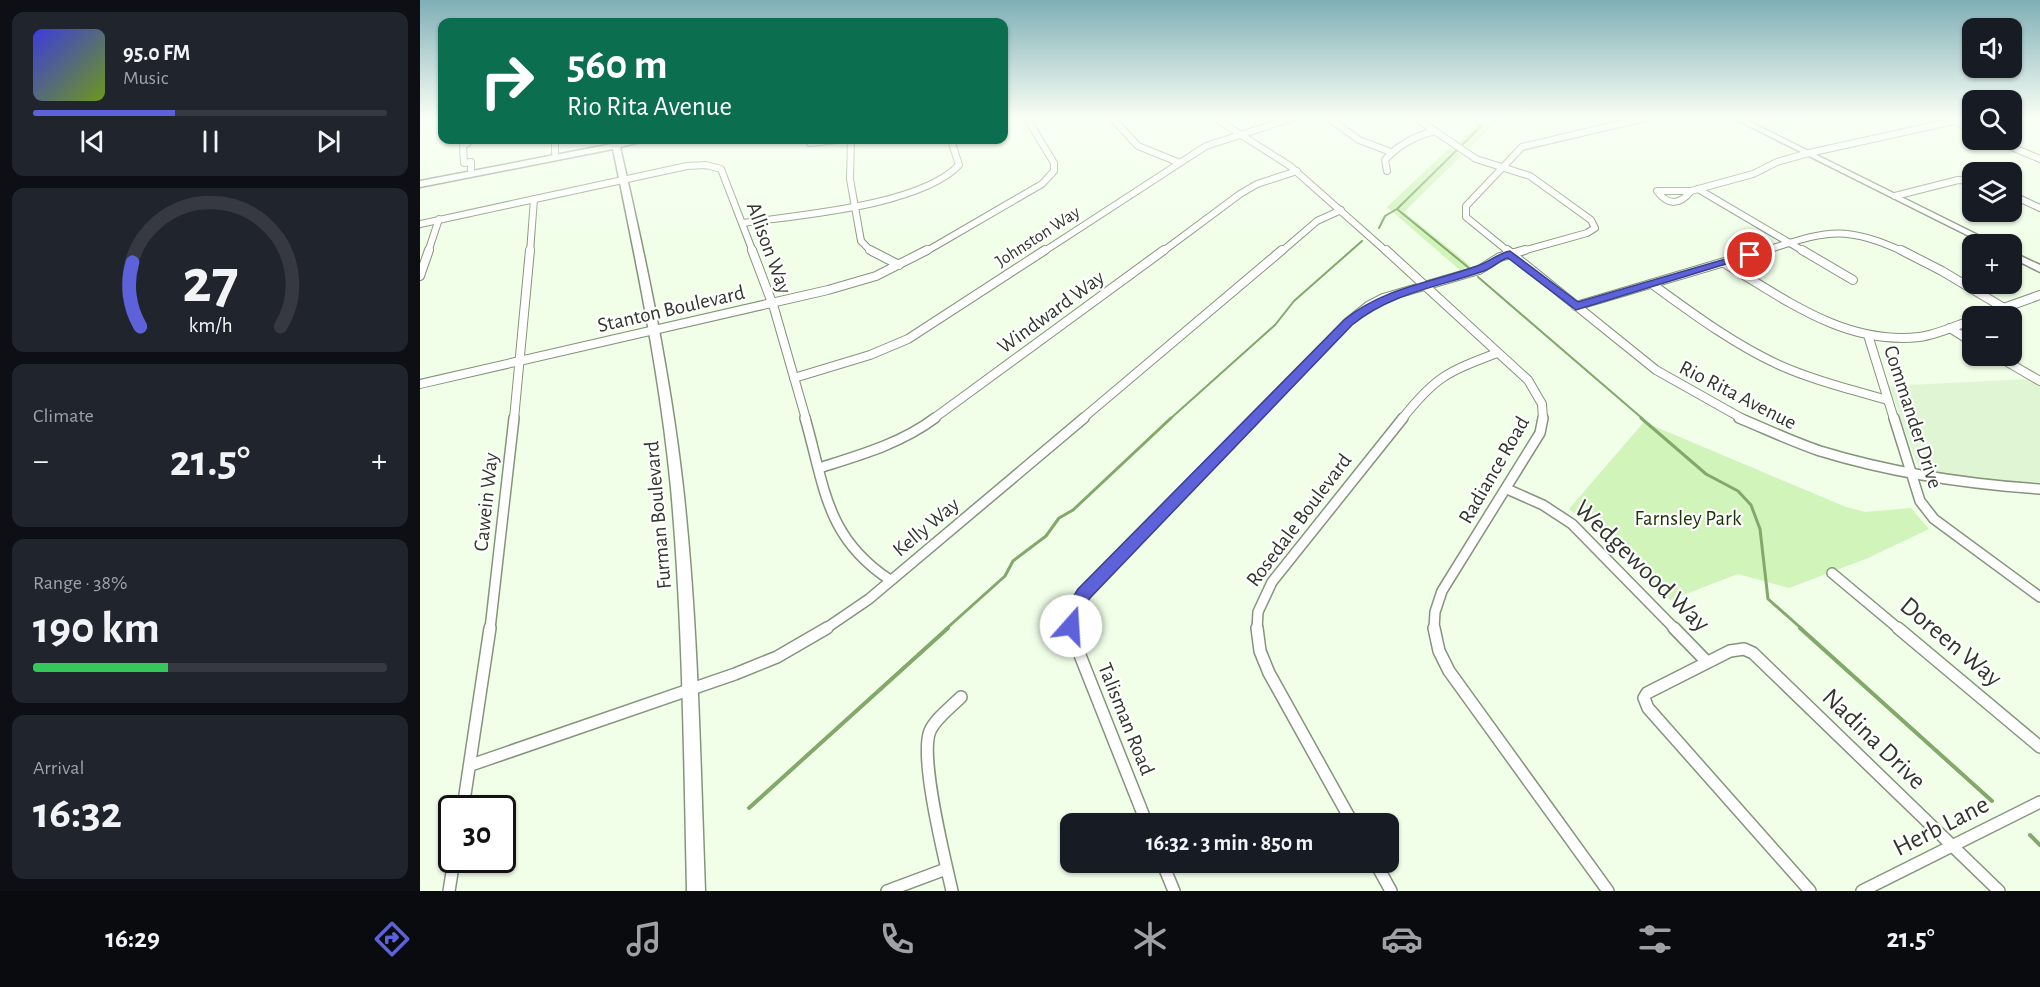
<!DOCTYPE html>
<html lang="en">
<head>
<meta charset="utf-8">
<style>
	:root { --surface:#171b24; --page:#20242c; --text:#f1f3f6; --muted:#9ea1a6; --line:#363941; --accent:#5d62da }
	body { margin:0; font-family:"Alegreya Sans",sans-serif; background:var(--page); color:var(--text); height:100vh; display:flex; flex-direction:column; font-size:22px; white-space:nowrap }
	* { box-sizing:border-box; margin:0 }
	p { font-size:20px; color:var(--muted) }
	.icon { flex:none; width:33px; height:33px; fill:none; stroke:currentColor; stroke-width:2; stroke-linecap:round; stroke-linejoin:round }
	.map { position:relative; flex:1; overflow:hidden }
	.panel { display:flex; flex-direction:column; gap:12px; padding:12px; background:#0d0f14; width:420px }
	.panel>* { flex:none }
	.guide { position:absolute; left:18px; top:18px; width:570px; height:126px; border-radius:12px; box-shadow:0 2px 4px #0004; background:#0b6e4f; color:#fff; overflow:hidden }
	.fabs { position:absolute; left:1542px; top:18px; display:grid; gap:12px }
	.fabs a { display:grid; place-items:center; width:60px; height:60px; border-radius:12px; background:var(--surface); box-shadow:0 2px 4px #0004; font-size:30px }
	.speed { position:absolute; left:18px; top:795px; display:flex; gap:12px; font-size:30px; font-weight:700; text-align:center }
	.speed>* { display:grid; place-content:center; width:78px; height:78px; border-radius:50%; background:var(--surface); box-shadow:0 2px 4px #0004; line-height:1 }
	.speed .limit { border:3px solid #111; border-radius:9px; background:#fff; color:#111 }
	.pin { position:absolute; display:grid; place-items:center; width:51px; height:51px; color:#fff; margin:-26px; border:3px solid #fff; border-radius:50%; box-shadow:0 2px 6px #0007 }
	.me { position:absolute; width:66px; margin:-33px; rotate:19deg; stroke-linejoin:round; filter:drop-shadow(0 0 4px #0008) }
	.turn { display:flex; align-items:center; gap:21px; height:126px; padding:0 30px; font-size:27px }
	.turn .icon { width:78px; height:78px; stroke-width:2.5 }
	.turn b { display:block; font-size:42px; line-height:51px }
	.big { font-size:45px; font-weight:700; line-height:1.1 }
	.panel .tile { flex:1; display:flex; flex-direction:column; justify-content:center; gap:9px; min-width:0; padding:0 21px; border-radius:12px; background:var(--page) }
	.panel .dial { align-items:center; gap:0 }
	.dial svg { height:156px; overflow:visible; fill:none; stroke:var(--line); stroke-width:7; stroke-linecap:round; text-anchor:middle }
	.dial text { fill:var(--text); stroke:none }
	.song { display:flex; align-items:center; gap:18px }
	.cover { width:72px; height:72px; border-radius:9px; background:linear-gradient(135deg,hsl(240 70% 55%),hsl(80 70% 35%)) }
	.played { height:6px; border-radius:3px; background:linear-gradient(90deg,var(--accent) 40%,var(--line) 40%) }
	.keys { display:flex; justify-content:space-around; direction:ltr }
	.heat { display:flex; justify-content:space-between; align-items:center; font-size:33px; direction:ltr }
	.charge { height:9px; border-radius:4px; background:linear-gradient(90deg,#34c759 38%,var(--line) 0) }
	.trip { position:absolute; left:640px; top:813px; width:339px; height:60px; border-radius:12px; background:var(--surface); box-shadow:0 2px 4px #0004; font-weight:700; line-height:60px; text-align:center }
	.dock { display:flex; height:96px; justify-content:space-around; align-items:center; background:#090b0e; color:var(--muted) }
	.dock .icon { width:42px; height:42px }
	.dock .current { color:var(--accent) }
	.dock b { font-size:27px; color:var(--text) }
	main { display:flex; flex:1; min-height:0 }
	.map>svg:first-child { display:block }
</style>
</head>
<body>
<main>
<section class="panel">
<div class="tile">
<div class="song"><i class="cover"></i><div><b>95.0 FM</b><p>Music</p></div></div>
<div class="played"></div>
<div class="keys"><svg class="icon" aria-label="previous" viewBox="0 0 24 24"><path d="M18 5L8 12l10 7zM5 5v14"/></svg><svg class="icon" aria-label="pause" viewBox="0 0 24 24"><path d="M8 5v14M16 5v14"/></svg><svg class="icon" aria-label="next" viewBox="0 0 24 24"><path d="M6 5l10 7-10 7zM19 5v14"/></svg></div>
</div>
<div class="tile dial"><svg viewBox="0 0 100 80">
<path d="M14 69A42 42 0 1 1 86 69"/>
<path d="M14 69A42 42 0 0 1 10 36" stroke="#5d62da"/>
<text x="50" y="56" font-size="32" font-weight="700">27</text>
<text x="50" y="72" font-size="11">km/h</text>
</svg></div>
<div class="tile"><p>Climate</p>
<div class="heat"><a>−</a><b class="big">21.5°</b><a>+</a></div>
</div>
<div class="tile"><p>Range · 38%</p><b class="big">190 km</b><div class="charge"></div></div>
<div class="tile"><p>Arrival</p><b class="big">16:32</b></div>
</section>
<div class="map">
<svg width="1620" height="891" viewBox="0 0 1620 891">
	<rect width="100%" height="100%" fill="#f1ffe9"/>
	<!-- built -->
	<g fill="#dff5d3">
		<path d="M1322,117h105l-75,16z"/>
		<path d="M1609,379l11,7v96l-18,1 -102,-11 -31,-86z"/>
	</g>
	<!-- green -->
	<g fill="#d0f4ba">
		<path d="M1042,117h14l16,9 -23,22 -10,-6 17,-16z"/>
		<path d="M1029,148l13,7 -58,57 67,54 -11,4 -73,-63z"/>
		<path d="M1224,422l202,85 19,5 46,-4 18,21 -61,29 -79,30 -51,-14 -68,26 -61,-62 -40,-29z"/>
	</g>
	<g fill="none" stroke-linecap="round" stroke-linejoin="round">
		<!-- stream-far2 -->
		<g stroke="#82a86a" stroke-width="2">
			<path d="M1043,144l18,-18 -11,-9"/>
			<path d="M1037,150l-60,59 72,59"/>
			<path d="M959,228l6,-12 12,-7"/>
			<path d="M1058,277l165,142"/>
			<path d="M750,419l105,-94 19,-24 68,-60"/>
		</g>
		<!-- stream-far1 -->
		<g stroke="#82a86a" stroke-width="3">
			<path d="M1221,418l65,56 32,17 13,14 9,24 8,70 34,30"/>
			<path d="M526,629l59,-53 8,-15 33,-25 13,-18 14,-8 98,-92"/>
		</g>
		<!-- stream -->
		<g stroke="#82a86a" stroke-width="4">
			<path d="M1380,628l192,173"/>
			<path d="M329,808l199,-180"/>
			<path d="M1610,835l10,10"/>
		</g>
		<!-- street-far3 casing -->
		<g stroke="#85947c" stroke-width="8">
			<g id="street-far3">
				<path d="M691,117l27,29 42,17"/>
				<path d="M793,117l77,49 97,86"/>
				<path d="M907,117l32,23 32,12"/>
				<path d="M994,117l62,42 54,17 61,44 4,8 -8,5 -68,19"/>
				<path d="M1534,121l18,9"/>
				<path d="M51,140l-8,6 1,17 7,-1v8"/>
				<path d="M135,140v13"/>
				<path d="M391,140l-1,3 27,-3"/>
				<path d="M431,140l-1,39 11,62 11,11"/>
				<path d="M1575,140l45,19"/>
				<path d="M967,171l-2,-11c14,-16 30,-24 50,-29"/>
				<path d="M1278,189l107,63"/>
				<path d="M1237,191h34c-11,14 -23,15 -34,0z"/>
				<path d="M1271,191l62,-17 24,-12 32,-9 163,-36"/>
				<path d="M1592,195l28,13"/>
				<path d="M1475,196l63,-16 14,1"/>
				<path d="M323,223c56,-8 177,-17 216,-58l-8,-25"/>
				<path d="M0,224l267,-58 19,-1 15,4 32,83"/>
				<path d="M8,252l11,-33"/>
				<path d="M110,252l4,-53"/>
				<path d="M505,252l117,-68 12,-13v-8l-28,-46"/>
				<path d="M623,252l163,-106 90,-29"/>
				<path d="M742,252l78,-58 17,-10 40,-13"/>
				<path d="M861,252l36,-31 24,-11"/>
				<path d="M1089,252l-43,-35v-11l56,-59 127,-30"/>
				<path d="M1340,252c63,-19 81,-30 144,0"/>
			</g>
		</g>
		<!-- street-far2 casing -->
		<g stroke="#85947c" stroke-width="10">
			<g id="street-far2">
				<path d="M332,250l22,58 32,111"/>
				<path d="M450,250l29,15"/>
				<path d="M966,250l142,130 14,24 1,15"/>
				<path d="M1087,250l149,120 87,49"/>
				<path d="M1382,250l51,30"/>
				<path d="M1481,250l41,21 62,37"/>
				<path d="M1304,263c61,36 120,82 195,74 18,-2 36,-11 53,-17"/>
				<path d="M0,276l9,-26"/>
				<path d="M1232,284c40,29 80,59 125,80 35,16 73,25 110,36"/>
				<path d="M1156,306l189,-56"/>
				<path d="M1561,316l59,-21"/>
				<path d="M1530,328l22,14"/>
				<path d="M1448,335l26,84"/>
				<path d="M1577,356l43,25"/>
				<path d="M374,378l76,-23 38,-16 137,-89"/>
				<path d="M0,384l408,-94 48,-14 51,-26"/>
				<path d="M94,419l16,-169"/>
				<path d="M513,419l231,-169"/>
				<path d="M662,419l200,-169"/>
				<path d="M834,419l94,-97 20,-16 15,-8 96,-28 21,-13 25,-7"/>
				<path d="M982,419c33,-42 45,-47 95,-66"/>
			</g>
		</g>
		<!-- street-far1 casing -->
		<g stroke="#85947c" stroke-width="12">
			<g id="street-far1">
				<path d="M385,418c20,69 20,119 85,162"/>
				<path d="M1319,418c27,11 54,24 81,33 72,22 145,33 220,38"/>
				<path d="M1474,418l26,83 14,18 106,78"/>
				<path d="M399,468c41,-13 81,-24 116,-50"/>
				<path d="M1087,489l36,16 29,19 103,105"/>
				<path d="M1412,573l67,56"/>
				<path d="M70,629l24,-211"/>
				<path d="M405,629l44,-30 215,-181"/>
				<path d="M652,629l-1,-12 7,-16 177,-183"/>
				<path d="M837,629l1,-17 14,-30 131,-164"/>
				<path d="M1014,629l1,-17 7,-21 98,-158 3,-15"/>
			</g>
		</g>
		<!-- street casing -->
		<g stroke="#85947c" stroke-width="14">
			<g id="street">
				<path d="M652,628v7l75,189"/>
				<path d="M837,628l3,23 9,22 84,151"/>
				<path d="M1014,628l5,23 10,20 159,220"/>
				<path d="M1254,628l33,34"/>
				<path d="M1478,628l142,119"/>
				<path d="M51,765l264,-91 42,-17 50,-29"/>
				<path d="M43,808l27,-180"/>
				<path d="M742,862l12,29"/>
				<path d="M955,862l16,29"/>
				<path d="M29,891l5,-31"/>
				<path d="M467,891l59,-22"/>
				<path d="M532,891c-7,-31 -33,-134 -22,-160 5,-12 21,-24 31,-34"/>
				<path d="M1390,891l-162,-183 -4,-10 3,-5 83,-42 14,-2 9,4 246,238"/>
				<path d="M1442,891l178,-89"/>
			</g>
		</g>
		<!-- secondary casing -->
		<g stroke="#85947c" stroke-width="3">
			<g id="secondary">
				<path d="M1311,117h9l256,127h-11z"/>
				<path d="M192,140h6l1,3 17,-3h13l-29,7c26,113 50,225 63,340 15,134 17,269 22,404h-18c-3,-134 -4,-269 -16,-403 -11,-114 -35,-227 -58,-339l-193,38v-6l192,-37z"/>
				<path d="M1592,252l28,13v7l-28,-14z"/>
			</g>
		</g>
		<!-- street-far3 -->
		<use href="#street-far3" stroke="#fff" stroke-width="6"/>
		<!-- street-far2 -->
		<use href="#street-far2" stroke="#fff" stroke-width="8"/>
		<!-- street-far1 -->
		<use href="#street-far1" stroke="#fff" stroke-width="9"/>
		<!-- street -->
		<use href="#street" stroke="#fff" stroke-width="11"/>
		<!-- secondary -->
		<use href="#secondary" fill="#fff" fill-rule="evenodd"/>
	</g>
	<!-- sky -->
	<linearGradient id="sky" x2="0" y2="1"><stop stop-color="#7fafb6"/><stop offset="0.49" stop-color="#f9fff5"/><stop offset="1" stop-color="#f9fff5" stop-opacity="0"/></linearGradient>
	<rect width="1620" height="241" fill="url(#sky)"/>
	<!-- route -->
	<path fill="#5d62da" stroke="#3c408e" stroke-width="1.5" d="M1090,251l68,51 168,-49 9,2 -179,55 -68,-52c-9,2 -15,10 -24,13 -46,16 -93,22 -132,54l-262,273 -8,12 -5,21h-12c-7,-14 6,-30 13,-42l266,-269c39,-32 86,-37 133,-54 12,-4 20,-12 33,-15z"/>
	<g text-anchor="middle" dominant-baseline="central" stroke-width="4.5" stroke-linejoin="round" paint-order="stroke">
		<!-- far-street labels -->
		<g font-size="18" fill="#30362c" stroke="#fff">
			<text transform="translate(618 237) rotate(-33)">Johnston Way</text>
		</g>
		<!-- street labels -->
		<g font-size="21" fill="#30362c" stroke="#fff">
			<text transform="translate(349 248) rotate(70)">Allison Way</text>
			<text transform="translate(251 309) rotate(-13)">Stanton Boulevard</text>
			<text transform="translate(631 312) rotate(-36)">Windward Way</text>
			<text transform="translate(1318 395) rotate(27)">Rio Rita Avenue</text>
			<text transform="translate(1493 417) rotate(72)">Commander Drive</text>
			<text transform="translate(1074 470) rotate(-60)">Radiance Road</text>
			<text transform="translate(66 502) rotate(-84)">Cawein Way</text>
			<text transform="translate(238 515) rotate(-95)">Furman Boulevard</text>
			<text transform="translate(879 520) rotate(-53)">Rosedale Boulevard</text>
			<text transform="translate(506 527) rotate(-40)">Kelly Way</text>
			<text transform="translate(706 719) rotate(68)">Talisman Road</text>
		</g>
		<!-- park labels -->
		<g font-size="21" fill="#1b3407" stroke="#fff">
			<text x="1268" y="518">Farnsley Park</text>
		</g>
		<!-- near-street labels -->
		<g font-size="26" fill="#30362c" stroke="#fff">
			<text transform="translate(1222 566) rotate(44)">Wedgewood Way</text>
			<text transform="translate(1531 642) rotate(40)">Doreen Way</text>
			<text transform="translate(1454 739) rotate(44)">Nadina Drive</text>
			<text transform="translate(1521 826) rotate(-27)">Herb Lane</text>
		</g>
	</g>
</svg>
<div class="fabs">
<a><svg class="icon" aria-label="sound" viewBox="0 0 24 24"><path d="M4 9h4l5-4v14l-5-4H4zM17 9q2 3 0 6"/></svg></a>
<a><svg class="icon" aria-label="search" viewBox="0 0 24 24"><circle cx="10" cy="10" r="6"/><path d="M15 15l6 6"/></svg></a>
<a><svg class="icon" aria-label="layers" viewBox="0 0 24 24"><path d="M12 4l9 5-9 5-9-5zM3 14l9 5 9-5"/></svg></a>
<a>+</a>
<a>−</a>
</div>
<div class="speed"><div class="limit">30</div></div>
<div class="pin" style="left:1330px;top:255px;background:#d93025"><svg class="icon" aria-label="arrive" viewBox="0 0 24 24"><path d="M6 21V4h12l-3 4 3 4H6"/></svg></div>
<svg class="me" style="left:651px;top:626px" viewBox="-20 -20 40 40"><circle r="19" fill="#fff"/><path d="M0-13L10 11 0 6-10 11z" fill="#5d62da"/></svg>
<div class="trip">16:32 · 3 min · 850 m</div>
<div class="guide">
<div class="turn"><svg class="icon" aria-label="right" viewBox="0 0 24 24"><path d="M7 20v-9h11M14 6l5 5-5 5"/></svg><div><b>560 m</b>Rio Rita Avenue</div></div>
</div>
</div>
</main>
<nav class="dock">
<b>16:29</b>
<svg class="icon current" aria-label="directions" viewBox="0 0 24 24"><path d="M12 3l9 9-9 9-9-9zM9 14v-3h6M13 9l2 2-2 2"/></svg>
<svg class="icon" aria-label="music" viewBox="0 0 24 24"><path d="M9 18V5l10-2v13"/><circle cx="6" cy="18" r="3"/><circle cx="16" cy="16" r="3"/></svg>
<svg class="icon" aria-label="phone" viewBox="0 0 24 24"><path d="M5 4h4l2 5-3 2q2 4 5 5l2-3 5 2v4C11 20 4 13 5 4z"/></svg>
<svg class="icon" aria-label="climate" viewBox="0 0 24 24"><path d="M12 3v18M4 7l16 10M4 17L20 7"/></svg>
<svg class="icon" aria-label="car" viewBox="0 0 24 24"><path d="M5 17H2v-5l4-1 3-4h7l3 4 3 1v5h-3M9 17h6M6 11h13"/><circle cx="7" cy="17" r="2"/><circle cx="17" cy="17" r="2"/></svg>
<svg class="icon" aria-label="filters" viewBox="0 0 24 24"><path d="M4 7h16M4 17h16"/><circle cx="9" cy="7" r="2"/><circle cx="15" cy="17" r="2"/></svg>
<b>21.5°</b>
</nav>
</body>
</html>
